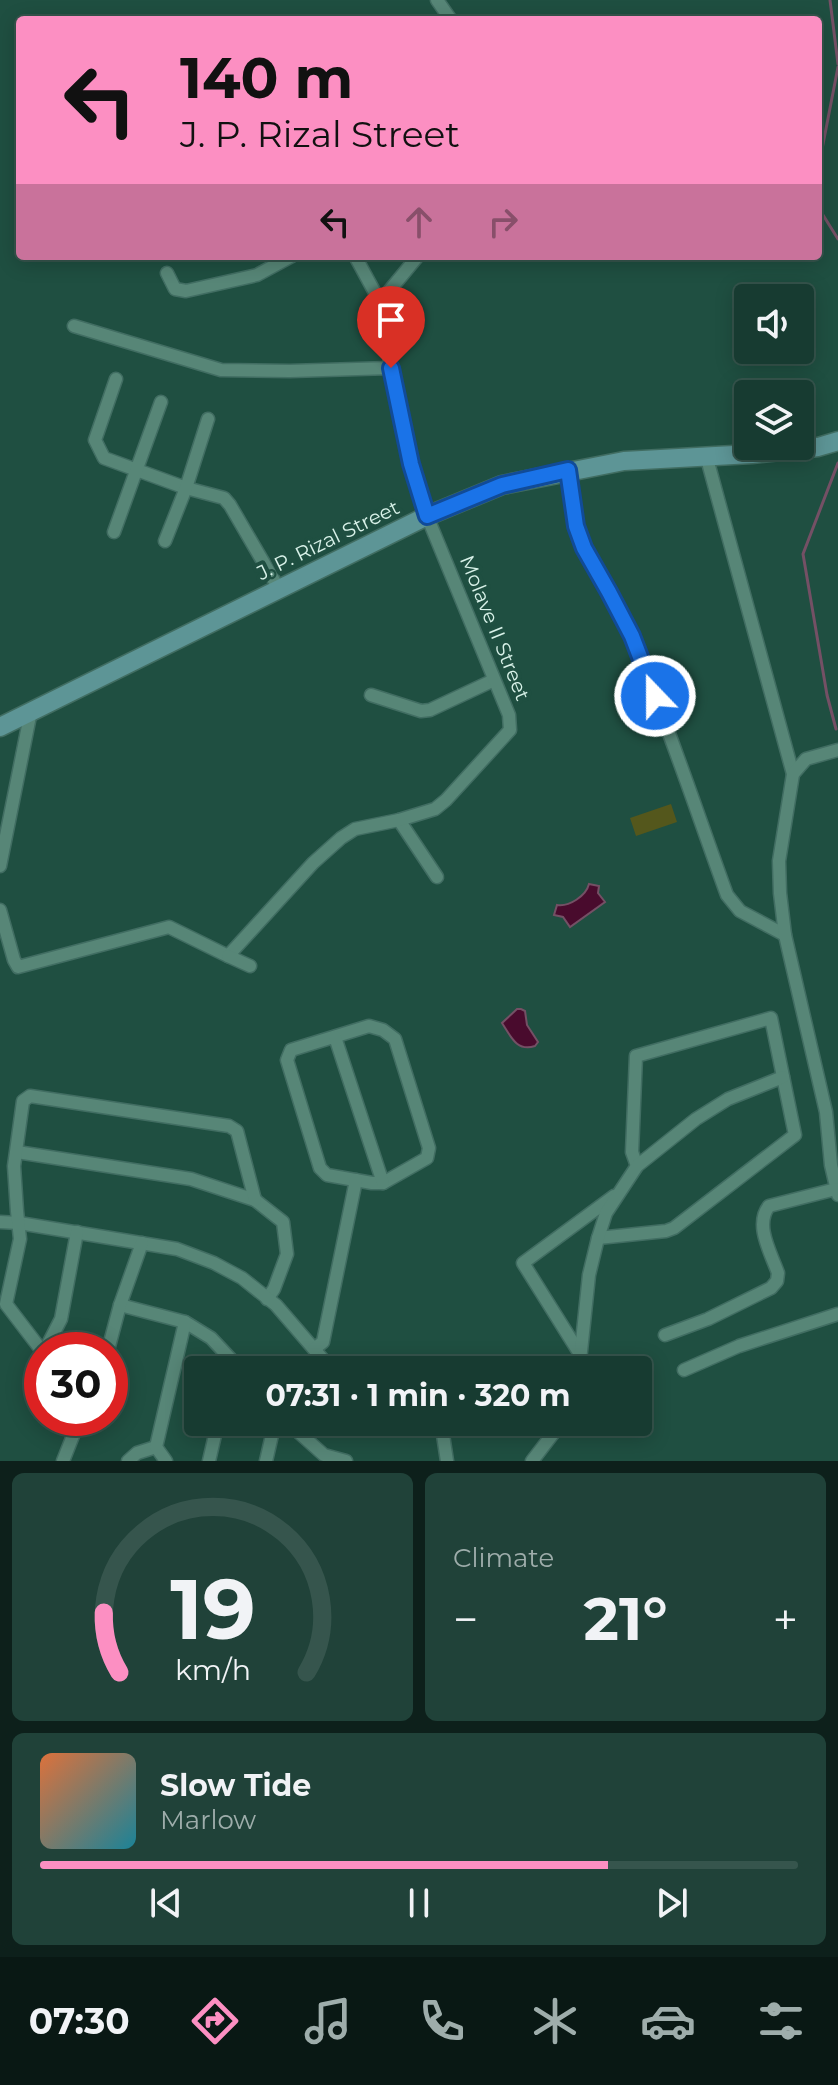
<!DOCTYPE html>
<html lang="en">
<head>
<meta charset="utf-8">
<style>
	:root { --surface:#173b31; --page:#204239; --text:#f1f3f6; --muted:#9eadab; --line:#36554d; --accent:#fc8fc2 }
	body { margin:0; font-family:Montserrat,sans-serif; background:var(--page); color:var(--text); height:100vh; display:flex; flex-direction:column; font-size:30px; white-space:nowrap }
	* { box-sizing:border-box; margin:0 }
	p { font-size:26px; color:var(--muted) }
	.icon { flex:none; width:44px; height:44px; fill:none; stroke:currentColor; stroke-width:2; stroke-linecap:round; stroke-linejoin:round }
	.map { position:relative; height:1461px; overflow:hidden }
	.details { display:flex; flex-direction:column; gap:12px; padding:12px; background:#0d201b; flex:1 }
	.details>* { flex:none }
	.hud { position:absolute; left:16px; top:16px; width:806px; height:244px; border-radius:8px; box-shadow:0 4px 20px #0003,0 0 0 2px var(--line); background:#fc8fc2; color:#111; overflow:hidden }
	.controls { position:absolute; left:734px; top:284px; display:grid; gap:16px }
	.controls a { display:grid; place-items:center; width:80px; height:80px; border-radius:8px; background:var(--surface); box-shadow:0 4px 20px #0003,0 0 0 2px var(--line); font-size:40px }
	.speed { position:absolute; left:24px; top:1332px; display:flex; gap:16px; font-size:40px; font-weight:700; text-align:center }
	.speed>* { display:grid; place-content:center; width:104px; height:104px; border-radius:50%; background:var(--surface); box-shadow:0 4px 20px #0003,0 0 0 2px var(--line); line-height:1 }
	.speed .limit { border:12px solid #d22; background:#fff; color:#111 }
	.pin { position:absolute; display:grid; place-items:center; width:68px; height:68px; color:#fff; margin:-82px -34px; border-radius:50% 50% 50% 0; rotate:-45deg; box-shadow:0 0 8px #0007 }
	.pin .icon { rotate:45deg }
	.me { position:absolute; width:88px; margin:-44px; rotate:338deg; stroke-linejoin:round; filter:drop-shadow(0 0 6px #0008) }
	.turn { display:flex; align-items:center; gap:28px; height:168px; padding:0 32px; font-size:36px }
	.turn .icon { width:104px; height:104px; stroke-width:2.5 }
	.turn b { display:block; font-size:56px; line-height:68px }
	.lanes { display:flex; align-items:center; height:76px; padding:0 32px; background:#0003; justify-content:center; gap:40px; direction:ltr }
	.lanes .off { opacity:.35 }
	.big { font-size:60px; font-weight:700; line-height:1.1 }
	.details .card { flex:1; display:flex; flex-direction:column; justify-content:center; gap:12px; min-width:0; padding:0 28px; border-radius:12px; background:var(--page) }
	.details .dial { align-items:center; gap:0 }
	.dial svg { height:208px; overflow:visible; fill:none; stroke:var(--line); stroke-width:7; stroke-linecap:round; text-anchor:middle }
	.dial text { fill:var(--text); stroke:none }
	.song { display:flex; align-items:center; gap:24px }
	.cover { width:96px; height:96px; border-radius:12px; background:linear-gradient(135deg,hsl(20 70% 55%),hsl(190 70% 35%)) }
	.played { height:8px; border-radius:4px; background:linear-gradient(90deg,var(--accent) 75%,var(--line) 75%) }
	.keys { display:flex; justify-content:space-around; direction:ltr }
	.heat { display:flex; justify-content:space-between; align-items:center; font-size:44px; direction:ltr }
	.details .tiles { flex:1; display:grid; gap:12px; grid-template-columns:1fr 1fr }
	.card:last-child { grid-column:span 2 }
	.trip { position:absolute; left:184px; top:1356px; width:468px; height:80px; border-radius:8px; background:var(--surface); box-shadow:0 4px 20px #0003,0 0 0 2px var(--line); font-weight:700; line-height:80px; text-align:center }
	.tab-bar { display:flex; height:128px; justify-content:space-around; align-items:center; background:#091814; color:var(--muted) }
	.tab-bar .icon { width:56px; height:56px }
	.tab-bar .current { color:var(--accent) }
	.tab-bar b { font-size:36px; color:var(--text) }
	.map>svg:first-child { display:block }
</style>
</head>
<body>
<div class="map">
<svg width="838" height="1461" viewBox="0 0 838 1461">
	<rect width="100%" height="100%" fill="#1f4f41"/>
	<!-- green -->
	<path fill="#54571c" d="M671,804l6,18 -41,14 -6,-18z"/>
	<!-- water -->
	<g fill="#490b2d" stroke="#745065" stroke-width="2">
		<path d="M589,884l10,2 -1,7 7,9 -35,25 -7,-10 -9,-2 3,-10c12,2 29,-9 32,-21z"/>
		<path d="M517,1009h4l4,2 2,14 11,17 -3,4c-18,6 -24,-9 -33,-23z"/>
	</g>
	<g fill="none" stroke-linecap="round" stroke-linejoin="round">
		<!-- stream -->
		<g stroke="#745065" stroke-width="3">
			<path d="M830,0l8,64"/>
			<path d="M818,170l20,-103"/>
			<path d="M818,207l20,32"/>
			<path d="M836,729l-9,-34 -24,-141 35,-91"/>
		</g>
		<!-- minor casing -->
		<g stroke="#416d62" stroke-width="15">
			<g id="minor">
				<path d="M437,0l14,20"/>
				<path d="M167,273l8,16 11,2 71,-16 35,-19"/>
				<path d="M380,302l38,-46"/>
				<path d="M74,326l147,44 69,1 101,-3"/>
				<path d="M116,379l-21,61 9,18 82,30 38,10 6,7 49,84"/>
				<path d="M706,455l87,319"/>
				<path d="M568,470c4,26 5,55 16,79 14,31 36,59 49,92 35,83 63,169 94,254l13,16 45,24"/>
				<path d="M114,532l47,-130"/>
				<path d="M165,541l21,-53 22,-69"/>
				<path d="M371,695l50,16 9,-1 64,-30"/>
				<path d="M838,750l-32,9 -13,15 -14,87 1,32 5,42 41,177 5,53 7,30"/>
				<path d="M399,820l38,57"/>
				<path d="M0,866l31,-155"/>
				<path d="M0,910l14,50 4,7 151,-40 59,29 85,-93 28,-25 14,-9 44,-9 36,-11 11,-9 64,-70 -1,-15 -82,-199 -16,-52 -20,-96 -11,-66 -25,-46"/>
				<path d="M228,956l22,10"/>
				<path d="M369,1026l14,4 12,9 34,109 -2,10 -44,25h-11l-45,-8 -7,-7 -33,-108 4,-10z"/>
				<path d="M335,1037l48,146"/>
				<path d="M17,1152l174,27 64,21 28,22 4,32 -13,35 -7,10"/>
				<path d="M0,1222l19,1 158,26 37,14 28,15 34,27 56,65"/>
				<path d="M598,1238l68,-7 8,-3 121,-93 -24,-117 -135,38 -4,96 5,14"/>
				<path d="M120,1305l65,17 26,16 30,32"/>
				<path d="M665,1335l43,-16 63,-31 6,-7 1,-8c-7,-20 -24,-48 -9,-67l67,-17"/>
				<path d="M314,1349l9,-7 33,-162"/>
				<path d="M45,1350l16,-31 16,-87"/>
				<path d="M108,1350l12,-45 22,-62"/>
				<path d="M42,1351l-36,-47 14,-65 -3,-28 -3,-45 9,-65 7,-5 199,30 8,5 18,69"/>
				<path d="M580,1354l-57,-91 91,-67"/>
				<path d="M579,1370l10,-95 9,-37 8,-25 31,-47 59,-47 32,-20 55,-22"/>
				<path d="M684,1370l55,-24 99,-32"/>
				<path d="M287,1422l37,33 22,6"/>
				<path d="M441,1422l6,39"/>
				<path d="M63,1461l17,-43"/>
				<path d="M128,1461l9,-8 19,-6"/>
				<path d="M166,1461l-10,-14 29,-125"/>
				<path d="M209,1461l9,-39"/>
				<path d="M266,1461l9,-39"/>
				<path d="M532,1461l30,-39"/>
			</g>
		</g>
		<!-- secondary casing -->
		<g stroke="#416d62" stroke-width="21">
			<path id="secondary" d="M0,727l427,-211 75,-31 122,-24 128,-7 66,-7 20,-6"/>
		</g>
		<!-- minor -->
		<use href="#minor" stroke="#578677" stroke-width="12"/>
		<!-- secondary -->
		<use href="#secondary" stroke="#5d9596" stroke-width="18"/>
	</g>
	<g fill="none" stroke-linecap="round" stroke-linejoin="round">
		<!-- route casing -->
		<g stroke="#114b97" stroke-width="20">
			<path id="route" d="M391,368l20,96 16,52 75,-31 66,-15 8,56 8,22 25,44 23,44 23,60"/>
		</g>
		<!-- route -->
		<use href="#route" stroke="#1a73e8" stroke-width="14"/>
	</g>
	<g text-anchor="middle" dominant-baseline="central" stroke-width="8" stroke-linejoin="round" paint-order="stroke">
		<!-- street labels -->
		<g font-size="20" fill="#d9f2e9" stroke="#1f4f41">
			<text transform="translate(328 540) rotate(-26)">J. P. Rizal Street</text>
			<text transform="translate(495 628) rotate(68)">Molave II Street</text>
		</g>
	</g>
</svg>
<div class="controls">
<a><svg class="icon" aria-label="sound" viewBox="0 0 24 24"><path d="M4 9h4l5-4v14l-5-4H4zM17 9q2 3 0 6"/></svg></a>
<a><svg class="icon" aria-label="layers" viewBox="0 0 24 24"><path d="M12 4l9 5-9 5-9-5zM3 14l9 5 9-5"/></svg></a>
</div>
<div class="speed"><div class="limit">30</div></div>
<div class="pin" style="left:391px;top:368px;background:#d93025"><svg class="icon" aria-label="arrive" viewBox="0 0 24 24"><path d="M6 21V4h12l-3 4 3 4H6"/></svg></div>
<svg class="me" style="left:655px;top:696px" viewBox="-20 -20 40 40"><circle r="17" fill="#1a73e8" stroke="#fff" stroke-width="3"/><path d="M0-11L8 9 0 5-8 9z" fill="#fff"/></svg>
<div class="trip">07:31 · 1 min · 320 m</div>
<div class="hud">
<div class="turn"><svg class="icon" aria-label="left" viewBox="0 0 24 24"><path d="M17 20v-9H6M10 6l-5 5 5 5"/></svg><div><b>140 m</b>J. P. Rizal Street</div></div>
<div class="lanes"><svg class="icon" aria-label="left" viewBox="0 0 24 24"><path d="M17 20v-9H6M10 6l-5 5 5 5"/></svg><svg class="icon off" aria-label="ahead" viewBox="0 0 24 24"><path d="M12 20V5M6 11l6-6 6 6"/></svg><svg class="icon off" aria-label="right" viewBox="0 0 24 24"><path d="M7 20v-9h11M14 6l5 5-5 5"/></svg></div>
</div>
</div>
<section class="details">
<div class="tiles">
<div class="card dial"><svg viewBox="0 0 100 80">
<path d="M14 69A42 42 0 1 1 86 69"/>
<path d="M14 69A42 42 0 0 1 8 46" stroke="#fc8fc2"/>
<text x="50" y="56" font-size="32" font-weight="700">19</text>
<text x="50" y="72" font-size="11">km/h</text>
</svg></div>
<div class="card"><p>Climate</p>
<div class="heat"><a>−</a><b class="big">21°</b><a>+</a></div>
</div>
<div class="card">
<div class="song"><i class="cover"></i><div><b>Slow Tide</b><p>Marlow</p></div></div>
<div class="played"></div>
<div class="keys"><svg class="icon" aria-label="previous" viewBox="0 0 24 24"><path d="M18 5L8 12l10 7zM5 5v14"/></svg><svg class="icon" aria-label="pause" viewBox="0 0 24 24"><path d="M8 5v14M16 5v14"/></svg><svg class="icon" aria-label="next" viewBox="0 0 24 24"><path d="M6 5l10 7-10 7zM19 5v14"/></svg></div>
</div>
</div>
</section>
<nav class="tab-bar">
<b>07:30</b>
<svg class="icon current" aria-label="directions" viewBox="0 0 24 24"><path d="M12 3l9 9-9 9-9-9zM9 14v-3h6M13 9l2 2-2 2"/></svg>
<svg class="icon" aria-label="music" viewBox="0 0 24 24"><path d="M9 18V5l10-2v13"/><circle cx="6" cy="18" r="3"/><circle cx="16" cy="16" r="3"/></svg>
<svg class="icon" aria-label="phone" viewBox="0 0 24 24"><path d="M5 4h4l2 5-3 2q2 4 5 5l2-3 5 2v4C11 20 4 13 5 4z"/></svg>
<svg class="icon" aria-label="climate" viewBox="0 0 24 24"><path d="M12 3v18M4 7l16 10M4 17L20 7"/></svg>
<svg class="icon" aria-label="car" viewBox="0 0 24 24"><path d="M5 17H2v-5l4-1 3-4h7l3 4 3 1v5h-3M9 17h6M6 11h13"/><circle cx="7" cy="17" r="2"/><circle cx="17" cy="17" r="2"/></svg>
<svg class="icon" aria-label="filters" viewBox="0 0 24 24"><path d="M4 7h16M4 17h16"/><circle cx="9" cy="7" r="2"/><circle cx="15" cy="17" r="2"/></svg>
</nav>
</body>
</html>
